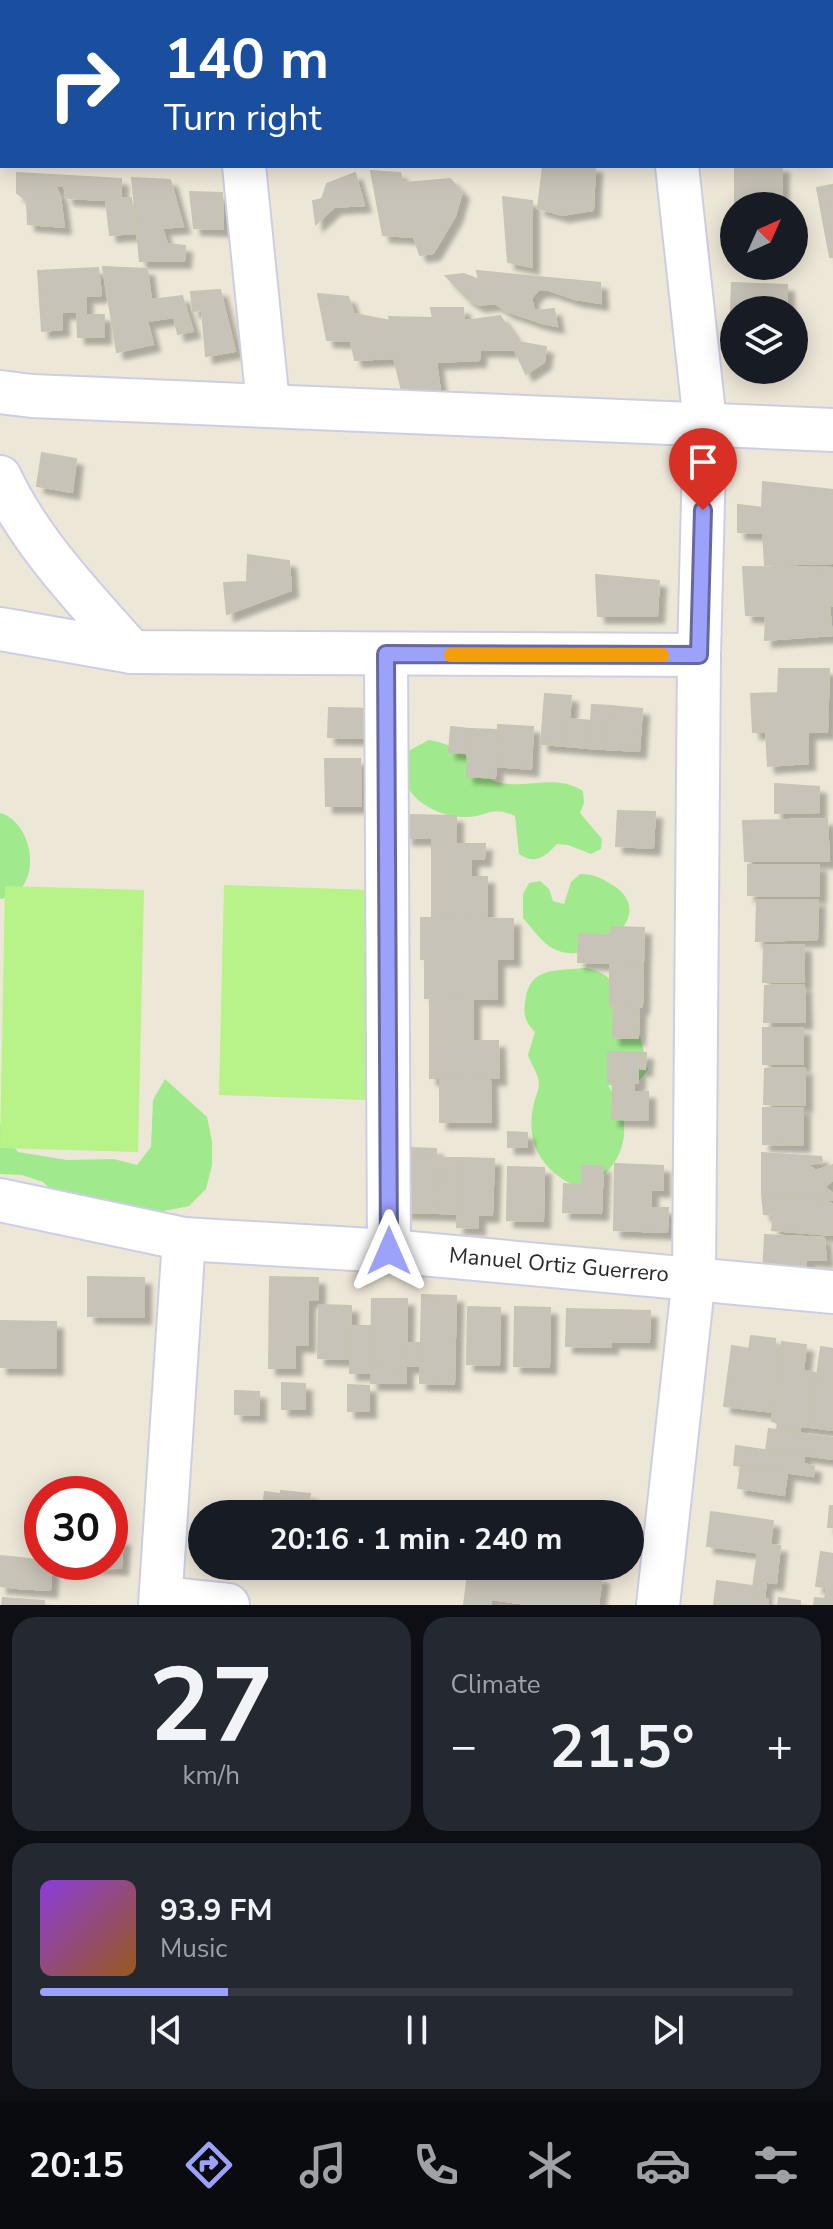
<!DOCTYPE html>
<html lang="en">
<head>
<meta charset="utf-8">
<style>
	:root { --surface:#171b24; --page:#242831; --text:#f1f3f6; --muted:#9ea1a6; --line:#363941; --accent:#9ca1fa }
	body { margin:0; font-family:"Nunito Sans",sans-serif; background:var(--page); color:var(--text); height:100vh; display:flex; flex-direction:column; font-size:30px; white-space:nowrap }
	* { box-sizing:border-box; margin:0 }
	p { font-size:26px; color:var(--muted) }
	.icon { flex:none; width:44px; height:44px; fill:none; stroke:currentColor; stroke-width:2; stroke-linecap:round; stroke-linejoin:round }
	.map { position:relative; height:1605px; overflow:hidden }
	.drawer { display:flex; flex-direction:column; gap:12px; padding:12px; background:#0d0f14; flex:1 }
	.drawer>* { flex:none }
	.hud { position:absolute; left:0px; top:0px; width:834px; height:168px; box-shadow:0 4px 20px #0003; background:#1a4fa0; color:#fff; overflow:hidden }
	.needle { width:52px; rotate:45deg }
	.fabs { position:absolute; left:720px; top:192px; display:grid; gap:16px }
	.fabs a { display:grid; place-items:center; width:88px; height:88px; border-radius:50%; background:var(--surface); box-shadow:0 4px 20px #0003; font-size:40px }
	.speed { position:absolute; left:24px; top:1476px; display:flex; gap:16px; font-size:40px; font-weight:700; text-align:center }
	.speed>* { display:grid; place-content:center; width:104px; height:104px; border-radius:50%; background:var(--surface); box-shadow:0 4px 20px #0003; line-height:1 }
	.speed .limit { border:12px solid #d22; background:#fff; color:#111 }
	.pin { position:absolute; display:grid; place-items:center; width:68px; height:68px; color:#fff; margin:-82px -34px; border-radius:50% 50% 50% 0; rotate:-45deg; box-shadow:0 0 8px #0007 }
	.pin .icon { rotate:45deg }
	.me { position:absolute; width:88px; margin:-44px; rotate:0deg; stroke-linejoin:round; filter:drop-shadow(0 0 6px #0008) }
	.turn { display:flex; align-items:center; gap:28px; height:168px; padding:0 32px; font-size:36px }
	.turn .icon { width:104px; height:104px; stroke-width:2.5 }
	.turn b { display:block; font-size:56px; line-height:68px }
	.big { font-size:60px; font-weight:700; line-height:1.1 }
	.drawer .tile { flex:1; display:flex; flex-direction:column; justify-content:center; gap:12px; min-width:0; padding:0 28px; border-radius:24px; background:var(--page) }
	.drawer .dial { align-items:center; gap:0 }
	.dial b { font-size:104px; line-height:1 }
	.song { display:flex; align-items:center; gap:24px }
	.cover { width:96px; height:96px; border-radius:12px; background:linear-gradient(135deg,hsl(270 70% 55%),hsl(30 70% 35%)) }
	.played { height:8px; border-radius:4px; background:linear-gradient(90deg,var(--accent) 25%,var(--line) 25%) }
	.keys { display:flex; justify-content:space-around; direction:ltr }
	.heat { display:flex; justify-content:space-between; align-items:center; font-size:44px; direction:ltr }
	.drawer .tiles { flex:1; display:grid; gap:12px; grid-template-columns:1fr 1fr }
	.tile:last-child { grid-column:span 2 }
	.trip { position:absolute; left:188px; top:1500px; width:456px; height:80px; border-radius:40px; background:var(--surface); box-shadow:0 4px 20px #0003; font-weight:700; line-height:80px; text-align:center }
	.menu { display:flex; height:128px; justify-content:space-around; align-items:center; background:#090b0e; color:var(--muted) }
	.menu .icon { width:56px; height:56px }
	.menu .active { color:var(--accent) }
	.menu b { font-size:36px; color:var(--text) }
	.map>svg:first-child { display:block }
</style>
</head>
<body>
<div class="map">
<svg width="833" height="1605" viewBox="0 0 833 1605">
	<defs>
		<filter id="shadow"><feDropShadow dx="7" dy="7" stdDeviation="2" flood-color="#0004"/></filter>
	</defs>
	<rect width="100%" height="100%" fill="#ede7d8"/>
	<!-- green -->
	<g fill="#a0ea8d">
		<path d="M429,740c12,2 24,6 35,14 11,8 19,23 33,28 29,8 58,-9 86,9l1,12 -4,10 22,26 -1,10 -10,5 -23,-9 -11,-1c-12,13 -22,21 -38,10l-4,-38c-23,-11 -27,0 -48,1 -21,1 -50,-11 -60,-31 -3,-6 -4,-17 -5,-24l6,-11z"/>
		<path d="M0,813c36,10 44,81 0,86z"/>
		<path d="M580,874c14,0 22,4 34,12 47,31 -25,82 -60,63 -12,-6 -21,-20 -31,-31v-24l6,-11 11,-2 9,8 4,12 11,3 7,-22z"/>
		<path d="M584,968c28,2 48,31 29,56l21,2 6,10 8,34c-11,16 -22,17 -40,15 5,9 12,18 14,28 9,33 -10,65 -41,75 -38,-14 -57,-45 -47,-85 2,-9 7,-15 4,-25 -2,-7 -7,-15 -10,-23l7,-23c-9,-9 -12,-16 -10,-29 3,-36 29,-32 59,-35z"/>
		<path d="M165,1079l42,38 5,24v24l-6,24 -17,17 -25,5 -22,12 -63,-7 -36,-34 -21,-7 -22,-1v-52l2,11 16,19 49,8 47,-1 23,6 14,-18 2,-47z"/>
	</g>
	<!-- pitch -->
	<g fill="#b7f388">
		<path d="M224,885l150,5 -5,210 -150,-5z"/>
		<path d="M5,886l139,4 -6,262 -138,-4z"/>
	</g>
	<!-- building -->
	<g fill="#c8c3b8" stroke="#c8c3b2" stroke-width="2" filter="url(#shadow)">
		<path d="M136,0h39l12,1 -50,1z"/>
		<path d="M255,0h41l-1,2z"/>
		<path d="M424,0h49v2h-48z"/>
		<path d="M0,17h2v69l-2,-22z"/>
		<path d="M543,166h52l-2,44 -31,5 -24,-7z"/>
		<path d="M735,166h47l-1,40h-46z"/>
		<path d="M371,171l29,2 3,10 47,-4 12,13 -7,24 -22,37 -13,2 -6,-18 -31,-2z"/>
		<path d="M17,173l104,6v19h10l4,35 -25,2 -4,-35 -39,-2 -3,-13 -9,1 5,10 4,31 -36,-3 -1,-24 -10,-7z"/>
		<path d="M355,173l9,32 -30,2 -18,17 -3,-23 9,-2 5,-15z"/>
		<path d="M132,178l38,2 13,46 -21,2 5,16 18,2 -1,15h-44z"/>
		<path d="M832,185l1,72h-3l-13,-69z"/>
		<path d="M190,192l32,1 1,36 -29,-1z"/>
		<path d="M503,197l29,4v66l-24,-5z"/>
		<path d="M103,267l44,2 4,31 31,-4 11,35 -15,3 -4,-17 -27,4 6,23 -36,8z"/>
		<path d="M98,268l3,27 -16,1 1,19h18v22h-26l-1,-25h-15v17l-20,2 -4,-60z"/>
		<path d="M477,271l123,12 1,20 -26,-4 -26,-9h-11l-7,8 3,13 20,-2 3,17 -15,-3 -35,-12 -12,-8 -16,2 -11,-6 -22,-23 18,-2 15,6z"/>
		<path d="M732,283l55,2v25l-56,1z"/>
		<path d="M220,290l15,61 -29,5 -4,-46 -9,1 -2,-19z"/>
		<path d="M318,294l30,3 6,17 37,7 -2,-4 44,1 -2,-10h32l1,13 36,-5 18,26 28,5 -2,15 -18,12 -11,-24 -35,-1 -1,11 -43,2 4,29 -37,4 -9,-37 -39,2 -4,-19 -24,-1z"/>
		<path d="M42,453l34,6 -4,33 -35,-6z"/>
		<path d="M763,482l70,8v73l-68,2 -2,-32 -25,-1v-27l24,3z"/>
		<path d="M248,555l41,6 2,29 -64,24 -3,-31 23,-1z"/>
		<path d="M743,567l90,1v38h-4l3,29 -67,5 1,-24 -20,-1z"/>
		<path d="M596,575l63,6 -2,35h-59z"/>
		<path d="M779,669h50l-2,63h-19v31l-40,3 -2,-34h-13l-2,-38 27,-1z"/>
		<path d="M545,694l26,2 -4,50 -26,-2z"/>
		<path d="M592,705l18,1 -4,43 -17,-1z"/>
		<path d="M610,706l32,3 -3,42 -33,-2z"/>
		<path d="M329,708l46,1 -1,29 -46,-1z"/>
		<path d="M569,719l22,2 -2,27 -22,-2z"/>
		<path d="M498,725l35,2 -2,42 -35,-3z"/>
		<path d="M451,727l18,2 -1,24 -19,-1z"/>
		<path d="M469,729l29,1 -3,48 -28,-2z"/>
		<path d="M325,759h35l1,47h-35z"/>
		<path d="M775,784l44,3v25l-44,1z"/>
		<path d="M618,811l37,1 -2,36 -37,-2z"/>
		<path d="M406,815l50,1v22h-50z"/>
		<path d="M827,819l2,42h-84l-2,-40z"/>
		<path d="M432,838h24v6h29l-1,15h-13v18h-39z"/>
		<path d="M748,865h71v31l-71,-1z"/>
		<rect x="432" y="877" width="55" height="42"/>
		<path d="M757,900h61l-1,39 -61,2z"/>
		<path d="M421,918l92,1v40h-92z"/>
		<path d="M611,927l33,1 -1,36 -65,-2 1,-28 32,1z"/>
		<path d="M804,945v37h-41l1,-36z"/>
		<path d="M425,959h72v40l-72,-1z"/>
		<path d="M610,963l33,1 -1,43 -32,-1z"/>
		<path d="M804,985l1,37h-41l1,-36z"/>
		<rect x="430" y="999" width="43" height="42"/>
		<path d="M614,1007h25l-1,31h-25z"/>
		<rect x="763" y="1028" width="40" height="36"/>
		<path d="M430,1041h68l1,37h-69z"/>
		<path d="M608,1052l38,1 -1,16 -7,-1v15l-30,-1z"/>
		<path d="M805,1068v37l-41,-1 1,-35z"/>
		<path d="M440,1078l50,1 1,43h-51z"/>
		<path d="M613,1082h21l-1,10h15v28l-36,-1z"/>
		<path d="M763,1108h40v37l-40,-1z"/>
		<path d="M508,1132l19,1v14h-19z"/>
		<path d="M410,1148l26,1v9l-26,-1z"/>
		<path d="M762,1153l59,4 1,4 -15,4 9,6 17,-6v15l-9,7 9,7 -1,6 -70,-7z"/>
		<path d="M405,1157l36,1 -1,55 -36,-1z"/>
		<path d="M441,1158h18l-2,56 -17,-1z"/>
		<path d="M459,1158l35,1 -2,56h-14v13l-21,-1z"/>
		<path d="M615,1164l48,2v24l-12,-1v19h17l-1,24 -53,-2z"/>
		<path d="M582,1166h21l-2,47 -38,-1 1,-28 18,1z"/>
		<path d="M508,1167l36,1 -1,53 -36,-1z"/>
		<path d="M762,1194l62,6 9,5v30l-61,-5 2,-15 -10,-1z"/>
		<path d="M765,1235l59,3 2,22 -21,-1 2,17 -44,-1z"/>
		<path d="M88,1277l56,1v39l-56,-1z"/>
		<path d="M270,1277l48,1v21l-10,1v45h-13v23h-26z"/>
		<path d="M422,1295l34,1 -2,88 -34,-1z"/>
		<path d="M372,1299h35l-1,70 -35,-1z"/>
		<path d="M319,1305l32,1 -1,53 -32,-1z"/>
		<path d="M468,1307l32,1 -1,57 -32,-1z"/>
		<path d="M515,1307l35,1 -1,59 -35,-1z"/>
		<path d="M567,1309l44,1v37l-45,-1z"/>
		<path d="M611,1310l39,1 -1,31 -38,-1z"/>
		<path d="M0,1321l56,1v46l-56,-1z"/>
		<path d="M351,1326h21l-1,47h-21z"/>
		<path d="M751,1336l24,3v7l6,1 -8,65 -49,-6 8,-60 17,3z"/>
		<path d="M782,1342l24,3 -3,26 14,2 -7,54 -10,-1 -1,7 -22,-3 1,-7 -6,-2z"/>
		<path d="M407,1343h14l-1,23h-14z"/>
		<path d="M821,1347l12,2v81l-23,-3z"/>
		<path d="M371,1368l35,1v14h-35z"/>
		<path d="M282,1383l23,1v25h-23z"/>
		<path d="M348,1385l21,1v25h-21z"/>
		<path d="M235,1391l24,1v23l-24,-1z"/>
		<path d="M769,1429l64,9v21l-67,-9z"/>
		<path d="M736,1446l68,10 -1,8 11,2 -1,10 -79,-11z"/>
		<path d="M741,1466l46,6 -3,23 -46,-7z"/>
		<path d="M281,1491l29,3 -3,20h-28z"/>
		<path d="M265,1492l16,2 -2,20h-17z"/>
		<path d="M477,1503l25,3 -1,8h-26z"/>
		<path d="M830,1506h3v21h-5z"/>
		<path d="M711,1512l62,9 -4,33 -62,-8z"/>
		<path d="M193,1522l9,1v19l-12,-2z"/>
		<path d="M110,1538l13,1 -2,29 -60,-4 49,-2z"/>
		<path d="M770,1545l10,1 -4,37 -22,-3 4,-28 11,2z"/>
		<path d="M821,1552l12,2v34l-17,-2z"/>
		<path d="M0,1556l20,2 -2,30 -18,-2z"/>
		<path d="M20,1558l32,4 -2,28 -32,-2z"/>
		<path d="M469,1566h26l-5,39h-26z"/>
		<path d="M495,1566h22l85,11 -4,28h-64l-43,-6z"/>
		<path d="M754,1580l12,2 -2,18 -12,-2z"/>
		<path d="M717,1581l36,5 -1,12 16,2v5h-54z"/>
		<path d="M827,1587l6,1v12l-8,-1z"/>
		<path d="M3,1598l41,3v4h-42z"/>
		<path d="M779,1598l21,3v4h-22z"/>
		<path d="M815,1598l18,2v5h-19z"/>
	</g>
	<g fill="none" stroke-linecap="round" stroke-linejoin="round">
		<!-- minor casing -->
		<g stroke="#cdcee4" stroke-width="46">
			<g id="minor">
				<path d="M227,0v2"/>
				<path d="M651,0l1,2"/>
				<path d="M832,104h1"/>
				<path d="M244,166l24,238"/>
				<path d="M0,392l32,4 801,34"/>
				<path d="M0,477c30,65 85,122 132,175"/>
				<path d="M0,629l132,23 567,3"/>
				<path d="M386,654l3,597"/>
				<path d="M0,1200l184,39 205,12 444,41"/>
				<path d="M161,1598l67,7"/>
				<path d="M160,1605l24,-366"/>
				<path d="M658,1605l36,-328 5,-622 6,-232 -28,-257"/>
			</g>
		</g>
		<!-- minor -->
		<use href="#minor" stroke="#fff" stroke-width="42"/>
	</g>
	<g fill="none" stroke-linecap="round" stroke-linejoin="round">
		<!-- route casing -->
		<g stroke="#6569a2" stroke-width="20">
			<path id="route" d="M389,1251l-3,-597 313,1 4,-145"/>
		</g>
		<!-- route -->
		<use href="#route" stroke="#9ca1fa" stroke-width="14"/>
		<!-- slow -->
		<path stroke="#f59e0b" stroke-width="14" d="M451,655h211"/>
	</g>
	<g text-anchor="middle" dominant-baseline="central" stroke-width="7" stroke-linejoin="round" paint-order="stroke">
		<!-- street labels -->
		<g font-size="22" fill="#282828" stroke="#fff">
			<text transform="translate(559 1265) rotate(5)">Manuel Ortiz Guerrero</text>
		</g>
	</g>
</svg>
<div class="fabs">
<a><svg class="needle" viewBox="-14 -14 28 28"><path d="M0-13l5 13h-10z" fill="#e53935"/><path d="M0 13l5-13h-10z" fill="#9ea1a6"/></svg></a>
<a><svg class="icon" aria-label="layers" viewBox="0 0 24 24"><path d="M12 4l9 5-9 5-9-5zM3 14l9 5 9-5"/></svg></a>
</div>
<div class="speed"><div class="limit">30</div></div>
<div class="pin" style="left:703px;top:510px;background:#d93025"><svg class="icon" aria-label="arrive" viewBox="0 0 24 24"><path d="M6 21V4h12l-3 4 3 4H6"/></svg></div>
<svg class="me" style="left:389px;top:1251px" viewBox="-20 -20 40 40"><path d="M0-17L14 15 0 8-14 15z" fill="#9ca1fa" stroke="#fff" stroke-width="4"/></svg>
<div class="trip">20:16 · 1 min · 240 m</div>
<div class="hud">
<div class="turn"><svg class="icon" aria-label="right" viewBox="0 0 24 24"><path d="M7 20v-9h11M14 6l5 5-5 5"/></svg><div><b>140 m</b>Turn right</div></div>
</div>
</div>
<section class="drawer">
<div class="tiles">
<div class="tile dial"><b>27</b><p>km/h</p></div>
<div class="tile"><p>Climate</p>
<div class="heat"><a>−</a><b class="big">21.5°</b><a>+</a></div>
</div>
<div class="tile">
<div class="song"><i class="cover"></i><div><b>93.9 FM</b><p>Music</p></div></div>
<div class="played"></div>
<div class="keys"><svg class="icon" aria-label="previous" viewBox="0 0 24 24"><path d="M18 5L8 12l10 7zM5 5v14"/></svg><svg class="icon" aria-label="pause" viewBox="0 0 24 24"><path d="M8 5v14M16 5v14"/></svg><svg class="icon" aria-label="next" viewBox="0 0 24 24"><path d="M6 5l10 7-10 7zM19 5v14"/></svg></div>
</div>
</div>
</section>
<nav class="menu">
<b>20:15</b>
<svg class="icon active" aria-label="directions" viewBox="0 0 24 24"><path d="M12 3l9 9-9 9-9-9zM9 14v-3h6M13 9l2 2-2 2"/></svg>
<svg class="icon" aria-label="music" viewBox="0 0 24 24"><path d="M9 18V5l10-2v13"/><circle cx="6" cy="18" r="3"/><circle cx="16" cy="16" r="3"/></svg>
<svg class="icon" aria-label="phone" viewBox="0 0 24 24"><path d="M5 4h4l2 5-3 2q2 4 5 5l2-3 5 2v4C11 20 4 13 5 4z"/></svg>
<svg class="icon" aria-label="climate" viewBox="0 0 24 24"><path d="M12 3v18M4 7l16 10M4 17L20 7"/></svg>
<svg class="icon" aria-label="car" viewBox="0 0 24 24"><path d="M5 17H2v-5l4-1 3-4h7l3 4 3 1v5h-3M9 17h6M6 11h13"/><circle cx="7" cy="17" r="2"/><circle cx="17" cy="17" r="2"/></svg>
<svg class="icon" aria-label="filters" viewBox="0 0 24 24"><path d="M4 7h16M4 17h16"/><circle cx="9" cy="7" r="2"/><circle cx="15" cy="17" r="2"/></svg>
</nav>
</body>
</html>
